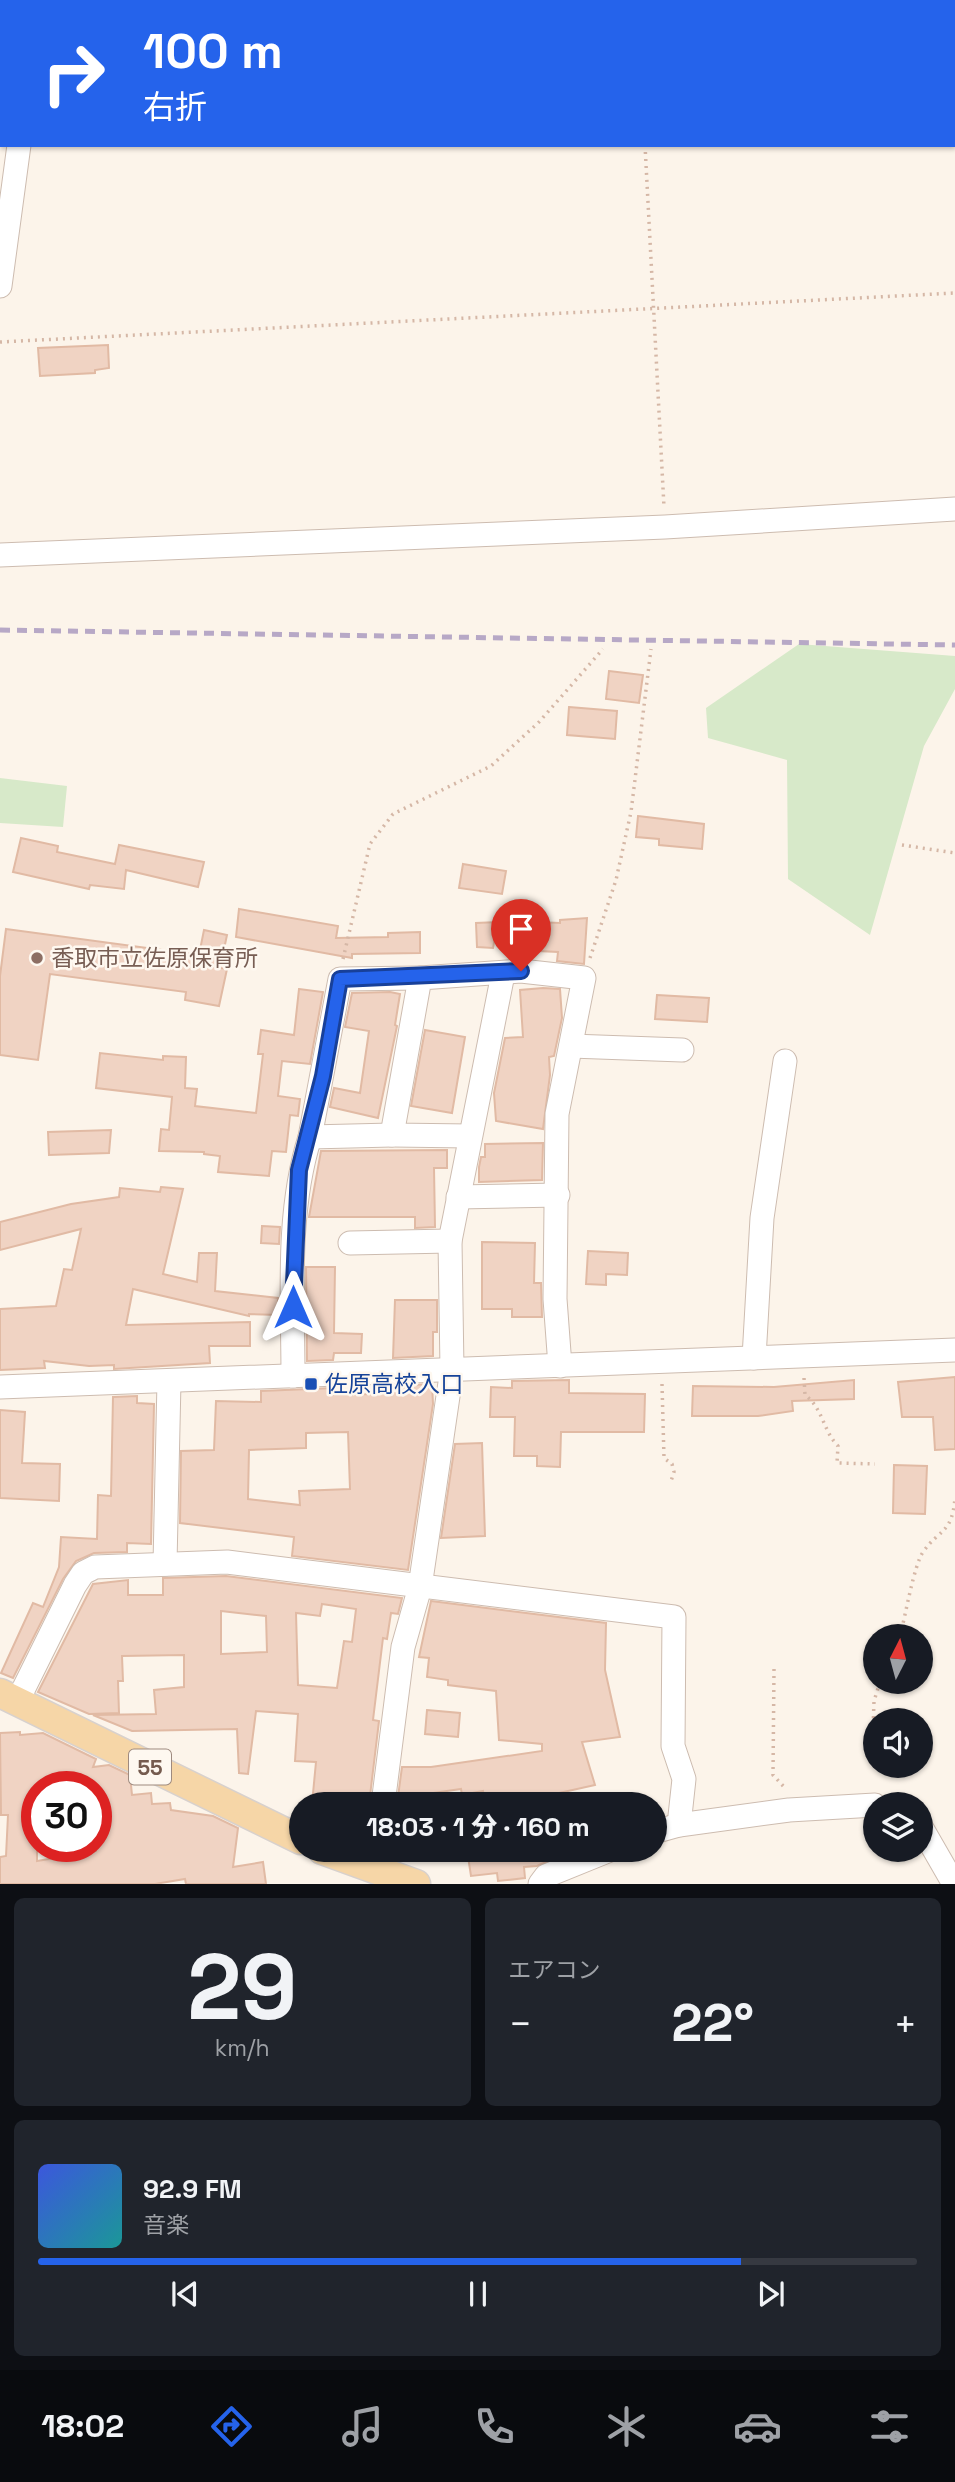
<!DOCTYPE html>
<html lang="ja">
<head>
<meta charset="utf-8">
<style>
	:root { --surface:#171b24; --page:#20242c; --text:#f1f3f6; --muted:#9ea1a6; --line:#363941; --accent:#2563eb }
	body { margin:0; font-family:"Space Grotesk","Noto Sans JP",sans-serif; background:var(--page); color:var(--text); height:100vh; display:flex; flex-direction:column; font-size:26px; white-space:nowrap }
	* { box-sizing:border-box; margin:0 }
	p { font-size:23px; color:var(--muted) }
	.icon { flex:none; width:38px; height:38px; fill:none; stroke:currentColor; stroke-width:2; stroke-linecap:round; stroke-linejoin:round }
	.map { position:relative; height:1884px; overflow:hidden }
	.sheet { display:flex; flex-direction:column; gap:14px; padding:14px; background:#0d0f14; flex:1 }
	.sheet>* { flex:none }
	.banner { position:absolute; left:0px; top:0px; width:956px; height:147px; box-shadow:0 2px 5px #0004; background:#2563eb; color:#fff; overflow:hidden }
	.needle { width:46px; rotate:6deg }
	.buttons { position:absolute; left:863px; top:1624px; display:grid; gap:14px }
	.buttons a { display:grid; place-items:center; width:70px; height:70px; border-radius:50%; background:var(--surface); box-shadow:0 2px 5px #0004; font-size:35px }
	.speed { position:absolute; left:21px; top:1771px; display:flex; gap:14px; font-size:35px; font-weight:700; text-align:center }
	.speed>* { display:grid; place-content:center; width:91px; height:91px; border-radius:50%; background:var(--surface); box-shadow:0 2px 5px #0004; line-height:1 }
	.speed .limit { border:10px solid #d22; background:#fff; color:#111 }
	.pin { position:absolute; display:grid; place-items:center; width:60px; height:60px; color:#fff; margin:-72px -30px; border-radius:50% 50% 50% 0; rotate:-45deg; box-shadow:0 0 7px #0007 }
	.pin .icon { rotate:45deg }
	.me { position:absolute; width:77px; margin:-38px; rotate:0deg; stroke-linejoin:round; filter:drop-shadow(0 0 5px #0008) }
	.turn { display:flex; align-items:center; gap:24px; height:147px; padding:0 28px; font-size:32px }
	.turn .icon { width:91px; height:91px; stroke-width:2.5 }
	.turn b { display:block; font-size:49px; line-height:60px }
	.big { font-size:52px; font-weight:800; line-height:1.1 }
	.sheet .card { flex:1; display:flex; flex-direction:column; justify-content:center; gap:10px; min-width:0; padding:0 24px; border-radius:10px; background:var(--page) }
	.sheet .dial { align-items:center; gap:0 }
	.dial b { font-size:91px; line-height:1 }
	.song { display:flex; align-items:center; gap:21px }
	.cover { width:84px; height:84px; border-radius:10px; background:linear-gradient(135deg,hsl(230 70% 55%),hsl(180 70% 35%)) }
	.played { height:7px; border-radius:4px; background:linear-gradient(90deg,var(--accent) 80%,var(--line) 80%) }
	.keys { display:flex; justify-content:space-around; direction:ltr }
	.heat { display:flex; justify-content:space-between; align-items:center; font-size:38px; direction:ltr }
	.sheet .tiles { flex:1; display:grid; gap:14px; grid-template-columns:1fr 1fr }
	.card:last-child { grid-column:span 2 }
	.trip { position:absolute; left:289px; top:1792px; width:378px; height:70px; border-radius:35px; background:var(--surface); box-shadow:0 2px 5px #0004; font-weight:800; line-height:70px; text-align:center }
	.tab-bar { display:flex; height:112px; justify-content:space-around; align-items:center; background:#090b0e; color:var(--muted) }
	.tab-bar .icon { width:49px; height:49px }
	.tab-bar .on { color:var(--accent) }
	.tab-bar b { font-size:32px; color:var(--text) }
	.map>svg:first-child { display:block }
</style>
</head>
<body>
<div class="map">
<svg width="955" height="1884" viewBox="0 0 955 1884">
	<rect width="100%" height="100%" fill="#fcf4ea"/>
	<!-- green -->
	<g fill="#d7e9c9">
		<path d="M799,644l156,12v33l-31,57 -54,189 -82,-56 -1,-119 -79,-22 -2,-30z"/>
		<path d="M0,778l67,8 -4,41 -63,-4z"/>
	</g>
	<!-- building -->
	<g fill="#f0d3c3" stroke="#e1baa4" stroke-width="2" fill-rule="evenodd">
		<path d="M108,345l1,23 -14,2v3l-55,3 -2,-28z"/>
		<path d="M609,671l34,4 -4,28 -33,-4z"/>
		<path d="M569,707l48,4 -2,28 -48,-4z"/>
		<path d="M638,816l66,8 -2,25 -43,-4v-6l-23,-2z"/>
		<path d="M21,838l37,8 -1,6 58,12 4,-19 85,17 -6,25 -72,-17 -2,19 -34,-4 -1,4 -76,-17z"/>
		<path d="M463,864l43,7 -4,23 -43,-6z"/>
		<path d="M239,909l99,17 -2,12 52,-1v-4l32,-1v21l-68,1v4l-116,-21z"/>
		<path d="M587,918l-3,46 -27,-3 1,-9 -41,-2 -2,-29 45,2v-3z"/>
		<path d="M498,922l-5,26 -16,-1 -1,-24z"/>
		<path d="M6,929l193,26 5,-25 23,5 -7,33 7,1 -8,37 -34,-6 1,-8 -136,-18 -12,86 -38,-5v-79z"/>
		<path d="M543,988l17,1 2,29 -8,38 -5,1 1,18 -7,54 -47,-8 -2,-28 11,-55 18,-1 -3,-47z"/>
		<path d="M299,989l24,3 -13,72 -28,-3 -4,35 22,3 -2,17 -8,-1 -4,37 -14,-1 -3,25 -51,-4 2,-16 -16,-2v-2l-45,-1 2,-22 8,1 3,-33 -76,-9 4,-35 63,7v-4l23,1 -1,31 12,1 -2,17 61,7 7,-59h-5l3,-24 33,5z"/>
		<path d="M390,992l10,2 -5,31 2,1 -19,92 -48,-11 4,-19 26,5 9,-62 -24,-4 7,-34z"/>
		<path d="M657,995l52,3 -2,24 -52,-3z"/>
		<path d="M425,1030l40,7 -13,76 -41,-7z"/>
		<path d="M111,1130l-2,23 -60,2 -1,-23z"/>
		<path d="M543,1143l-1,37 -63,2v-15l2,-10h4v-13z"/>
		<path d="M447,1150v18h-13l1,59 -20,1v-11h-106l12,-66z"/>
		<path d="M161,1187l22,2 -20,85 34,8 2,-29h18l-2,38 63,7v17l-29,-1v2l-116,-27 -7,36 124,-3v24h-41l1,17 -96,6v-4l-25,1 -45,-5 1,7 -45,2v-61l56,-3 8,-37 8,1 9,-41 -81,21v-28l71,-18 48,-7 1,-9 40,4z"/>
		<path d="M262,1226l18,1 -1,17 -18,-1z"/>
		<path d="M482,1242l53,1 -1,40h7l1,34h-30v-8h-30z"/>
		<path d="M588,1251l40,2 -1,22 -21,-1v11l-20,-1z"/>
		<path d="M306,1267h29l-1,66 28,1 -1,19h-27l-1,7 -26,1z"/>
		<path d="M395,1300h42v32h-4v24l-40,2z"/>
		<path d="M955,1377v72l-20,1 -2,-33h-31l-4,-35z"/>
		<path d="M569,1380v13l76,1 -1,38h-83l-1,35 -23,-1v-10h-23l1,-39h-25l1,-30 21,1v-7z"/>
		<path d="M854,1380v19l-62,2 1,10 -35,5h-66l1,-30 81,1z"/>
		<path d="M432,1384l1,20 -25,166 -116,-14 2,-19 -114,-14 1,-72 33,-1 2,-49 45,1v-11l72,-3v7l40,-1v-7zM348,1432l2,57 -51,2 1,14 -52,-6 1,-49 57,-2v-15z"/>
		<path d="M137,1396v7l17,1 -3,140 -24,-1v9l-33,1 -18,8 -13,18 -50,99 -12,-5 32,-70 10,4 16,-40 2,-30 36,2 1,-44 13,1 2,-99z"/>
		<path d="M0,1410l25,2 -3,51 38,1 -1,37 -59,-3z"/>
		<path d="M482,1443l3,93 -44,2 14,-94z"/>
		<path d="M894,1465l33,1 -2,48 -32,-1z"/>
		<path d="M226,1576l176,22 -4,16 -7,-1 -4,26 -4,-1 -10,82 6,1 -10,83h-57l4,-42 -21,-1 3,-47 -42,-3 -8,63 -9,-1 -2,-44 -105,2 -39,-16 63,-1 -2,-24 30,-3v-32l-62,1 1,25h-5l1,32 -30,1 -51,-22 55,-108 35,-4v15h35v-17zM322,1604l34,5 -4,33 -8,-1 -7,47 -39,-3 -2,-72 24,3zM221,1611l45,5 1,36 -46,2z"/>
		<path d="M431,1601l175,22 -1,47 15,67 -38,5 13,43 -45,10 2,6 -14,3h-53l-2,-13 -21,4 -1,-6 -42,6v9h-22l5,-37h29l111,-16v-7l-43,-4 -3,-49 -48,-6v-5l-21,-3 2,-19 -10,-1z"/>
		<path d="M427,1710l33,3 -2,24 -33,-3z"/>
		<path d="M20,1732v3l23,-2 53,26 -3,8 16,-2 21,10 2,20 19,-2 1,11 18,-1 1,7 42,6 25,12 -5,39 30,-5 3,22h-80l-1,-5 -30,5h-155v-27l6,-1 2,-41h-7l-1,-82zM37,1787h59v64l-59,10z"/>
		<path d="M467,1850h106l-36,16 -13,1 1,11 -27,3 -1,-8 -26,3z"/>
	</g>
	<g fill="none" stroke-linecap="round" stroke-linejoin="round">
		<!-- minor casing -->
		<g stroke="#cdbcb0" stroke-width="25">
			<g id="minor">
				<path d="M20,2v-2"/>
				<path d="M99,2l35,-2"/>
				<path d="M0,4h2"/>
				<path d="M0,286l19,-141"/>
				<path d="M0,555l665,-28 290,-18"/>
				<path d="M571,1046l111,4"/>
				<path d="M392,1135l-82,2 30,-158 80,-1"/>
				<path d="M470,1136l-78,-1 28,-157 101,-7 63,7 -27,136 -2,185 5,67"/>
				<path d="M458,1197l100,-2"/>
				<path d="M350,1243l100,-2"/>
				<path d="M754,1358l8,-140 23,-157"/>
				<path d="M293,1376c0,-78 -7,-163 17,-239"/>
				<path d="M0,1387l955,-37"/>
				<path d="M165,1564l4,-183"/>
				<path d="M17,1702l58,-117 8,-12 12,-6 132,-5 447,55 -1,129 11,33 -5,46"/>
				<path d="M383,1804l20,-157 17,-60 32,-218 -2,-128 53,-267"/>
				<path d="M920,1825l34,59"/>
				<path d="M654,1832l25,-7 110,-15 86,-5"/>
				<path d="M540,1884l6,-8 64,-26"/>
			</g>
		</g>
		<!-- major casing -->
		<g stroke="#d8d1cd" stroke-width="31">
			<g id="major">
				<path d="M0,1693l301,147"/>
				<path d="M322,1850l94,34"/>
			</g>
		</g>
		<!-- path -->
		<g stroke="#d5b7a6" stroke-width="3.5" stroke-dasharray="2 5" stroke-linecap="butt">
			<path d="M638,0v2"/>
			<path d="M645,145l19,362"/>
			<path d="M0,342l955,-49"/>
			<path d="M902,845l53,8"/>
			<path d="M590,958l26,-78 15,-68 20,-163"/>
			<path d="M343,959l27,-115 23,-30 98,-48 48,-44 64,-73"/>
			<path d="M804,1378l1,17c18,13 18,36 33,51l-1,17 38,1"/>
			<path d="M662,1384l2,74 8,6 2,8 -4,12"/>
			<path d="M900,1636c5,-18 14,-71 23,-84 17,-24 29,-18 32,-54"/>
			<path d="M774,1669l-1,106 12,13"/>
			<path d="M872,1760l2,-59 6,-19"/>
		</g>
		<!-- minor -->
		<use href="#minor" stroke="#fff" stroke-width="23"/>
		<!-- major -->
		<use href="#major" stroke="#f6d6a7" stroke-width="28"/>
		<!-- rail -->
		<path stroke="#b7a8c6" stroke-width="5" stroke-dasharray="10 7" stroke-linecap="butt" d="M0,630l955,15"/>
	</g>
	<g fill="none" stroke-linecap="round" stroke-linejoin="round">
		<!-- route casing -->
		<g stroke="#184099" stroke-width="18">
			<path id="route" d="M293,1307l6,-137 24,-94 17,-97 181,-8"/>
		</g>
		<!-- route -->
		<use href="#route" stroke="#2563eb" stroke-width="12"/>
	</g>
	<!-- markers -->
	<circle fill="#8d6e63" stroke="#fef8f0" stroke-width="2.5" cx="37" cy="958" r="7"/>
	<rect fill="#1a4fb4" stroke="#fef8f0" stroke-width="2.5" x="304" y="1377" width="14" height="14" rx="3.5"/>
	<g text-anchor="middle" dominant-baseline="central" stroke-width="5" stroke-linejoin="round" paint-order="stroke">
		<!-- shield labels -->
		<rect fill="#fef8f0" stroke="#9e8a7f" stroke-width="2" x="129" y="1749.5" width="42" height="35" rx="5"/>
		<g font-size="21" font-weight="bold" fill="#755b4e">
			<text x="150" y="1767">55</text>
		</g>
		<!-- education labels -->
		<g font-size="23" fill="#785e54" stroke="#fef8f0" text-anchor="start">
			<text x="51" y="958">香取市立佐原保育所</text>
		</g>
		<!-- transit labels -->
		<g font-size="23" fill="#164399" stroke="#fef8f0" text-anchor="start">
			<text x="325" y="1384">佐原高校入口</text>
		</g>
	</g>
</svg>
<div class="buttons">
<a><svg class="needle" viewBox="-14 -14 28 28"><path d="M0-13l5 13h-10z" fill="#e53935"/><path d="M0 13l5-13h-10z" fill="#9ea1a6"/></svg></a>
<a><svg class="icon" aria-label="sound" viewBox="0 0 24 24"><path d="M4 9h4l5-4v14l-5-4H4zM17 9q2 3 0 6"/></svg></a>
<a><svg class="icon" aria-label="layers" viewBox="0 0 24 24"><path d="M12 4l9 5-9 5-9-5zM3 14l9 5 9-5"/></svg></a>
</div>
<div class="speed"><div class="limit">30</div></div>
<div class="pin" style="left:521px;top:971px;background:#d93025"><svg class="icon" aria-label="arrive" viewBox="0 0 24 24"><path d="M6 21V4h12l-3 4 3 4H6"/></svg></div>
<svg class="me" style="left:293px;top:1307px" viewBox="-20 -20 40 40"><path d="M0-17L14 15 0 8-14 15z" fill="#2563eb" stroke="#fff" stroke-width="4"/></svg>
<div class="trip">18:03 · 1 分 · 160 m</div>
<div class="banner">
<div class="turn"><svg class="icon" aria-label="right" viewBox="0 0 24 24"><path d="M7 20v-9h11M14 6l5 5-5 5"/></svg><div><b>100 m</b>右折</div></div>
</div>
</div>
<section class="sheet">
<div class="tiles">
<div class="card dial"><b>29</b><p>km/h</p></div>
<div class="card"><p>エアコン</p>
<div class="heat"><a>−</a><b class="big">22°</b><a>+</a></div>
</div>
<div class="card">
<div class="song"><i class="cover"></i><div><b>92.9 FM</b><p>音楽</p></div></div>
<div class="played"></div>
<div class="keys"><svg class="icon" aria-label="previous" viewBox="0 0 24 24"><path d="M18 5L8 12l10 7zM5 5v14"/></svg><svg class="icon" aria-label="pause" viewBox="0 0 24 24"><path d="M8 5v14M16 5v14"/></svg><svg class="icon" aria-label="next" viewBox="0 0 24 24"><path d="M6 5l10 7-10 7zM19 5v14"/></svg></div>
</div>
</div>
</section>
<nav class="tab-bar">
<b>18:02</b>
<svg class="icon on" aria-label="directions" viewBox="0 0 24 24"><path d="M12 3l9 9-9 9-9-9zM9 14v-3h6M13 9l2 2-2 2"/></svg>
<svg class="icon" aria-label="music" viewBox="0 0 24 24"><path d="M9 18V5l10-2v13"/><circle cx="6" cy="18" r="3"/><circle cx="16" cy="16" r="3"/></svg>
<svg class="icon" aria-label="phone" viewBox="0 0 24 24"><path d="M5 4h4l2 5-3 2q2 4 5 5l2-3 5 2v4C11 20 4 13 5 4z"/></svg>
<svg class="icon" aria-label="climate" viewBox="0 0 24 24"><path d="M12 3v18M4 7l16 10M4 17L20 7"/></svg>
<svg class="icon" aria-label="car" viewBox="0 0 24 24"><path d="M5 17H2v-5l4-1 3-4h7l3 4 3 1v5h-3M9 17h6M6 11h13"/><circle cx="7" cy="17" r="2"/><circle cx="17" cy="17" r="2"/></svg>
<svg class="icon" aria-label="filters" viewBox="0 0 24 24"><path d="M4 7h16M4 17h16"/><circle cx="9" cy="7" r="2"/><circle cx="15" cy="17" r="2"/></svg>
</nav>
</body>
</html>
